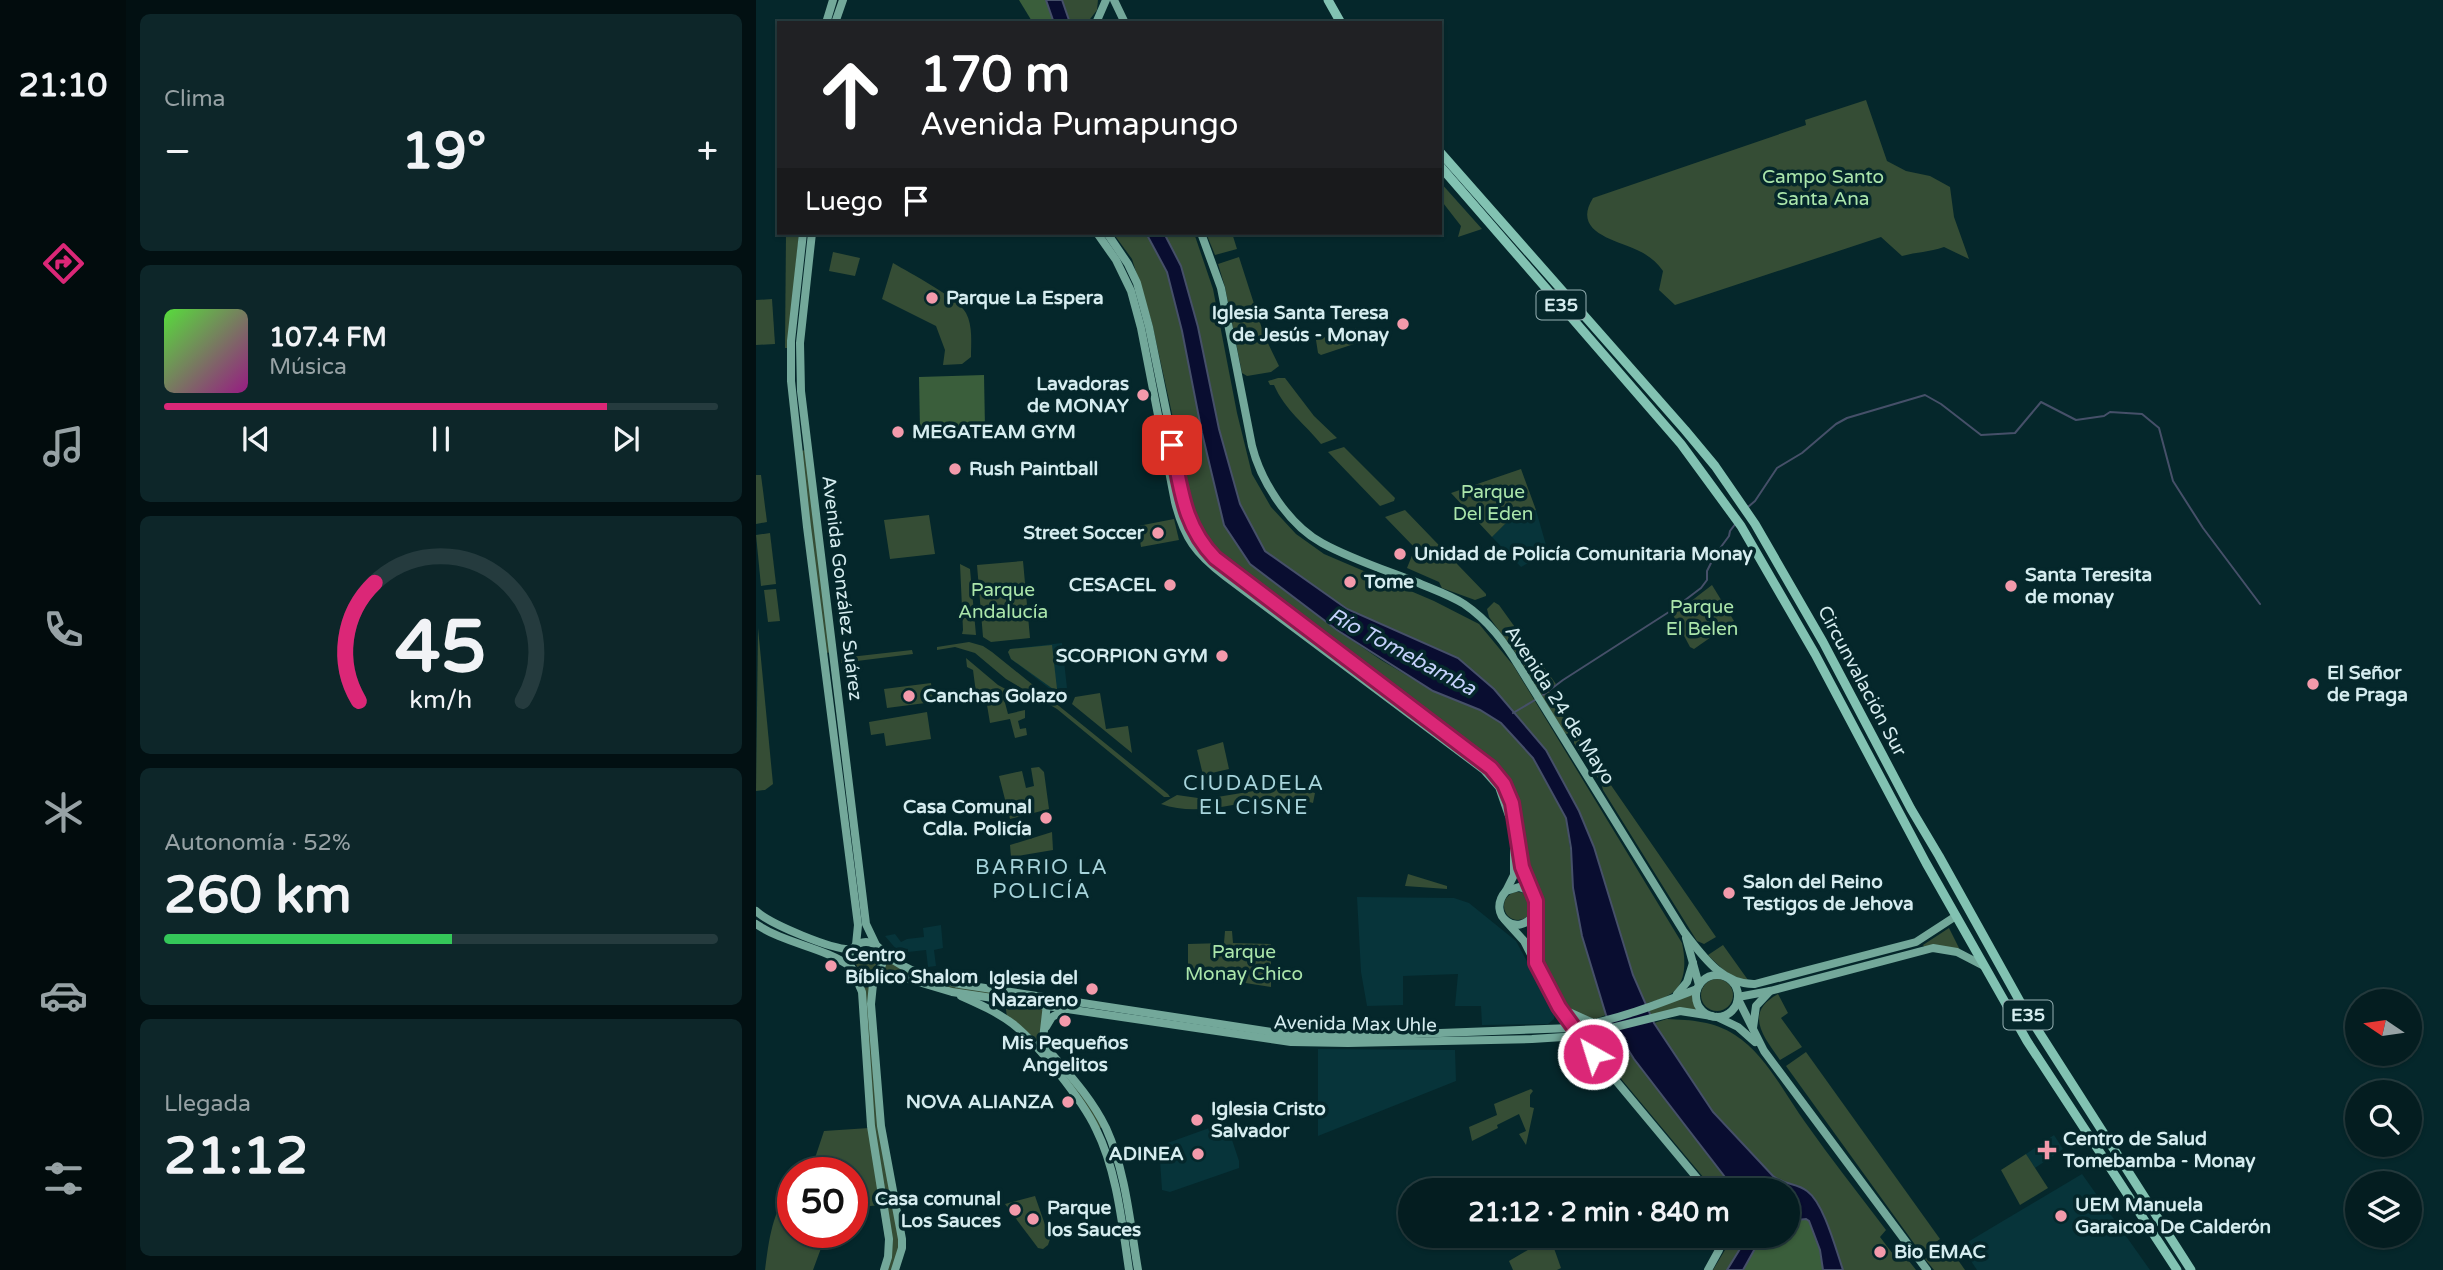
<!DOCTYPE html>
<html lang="es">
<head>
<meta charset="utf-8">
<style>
	:root { --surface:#041d20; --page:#0d2629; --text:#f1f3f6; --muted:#97a2a5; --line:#253b3e; --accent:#db2777 }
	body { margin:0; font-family:"Varela Round",sans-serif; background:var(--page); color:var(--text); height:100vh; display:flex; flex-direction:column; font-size:26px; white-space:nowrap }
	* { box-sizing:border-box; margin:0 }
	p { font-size:23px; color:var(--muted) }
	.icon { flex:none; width:38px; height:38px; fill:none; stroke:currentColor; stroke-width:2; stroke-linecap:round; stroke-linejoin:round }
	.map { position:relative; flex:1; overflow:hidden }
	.drawer { display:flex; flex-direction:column; gap:14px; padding:14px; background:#021012; width:630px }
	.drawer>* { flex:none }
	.hud { position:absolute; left:21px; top:21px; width:665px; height:214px; border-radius:0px; box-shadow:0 2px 5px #0004,0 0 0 2px var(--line); background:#202124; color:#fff; overflow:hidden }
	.needle { width:46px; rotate:283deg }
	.fabs { position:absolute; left:1589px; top:989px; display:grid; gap:14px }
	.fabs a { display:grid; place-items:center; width:77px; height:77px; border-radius:50%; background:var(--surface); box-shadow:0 2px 5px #0004,0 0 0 2px var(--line); font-size:35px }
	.speed { position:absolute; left:21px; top:1157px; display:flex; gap:14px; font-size:35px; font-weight:700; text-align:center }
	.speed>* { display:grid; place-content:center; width:91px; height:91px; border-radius:50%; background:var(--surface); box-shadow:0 2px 5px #0004,0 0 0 2px var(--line); line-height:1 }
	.speed .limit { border:10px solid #d22; background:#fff; color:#111 }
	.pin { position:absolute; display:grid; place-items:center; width:60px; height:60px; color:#fff; margin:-30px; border-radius:14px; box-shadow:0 4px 10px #0006 }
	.me { position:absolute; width:77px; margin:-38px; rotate:321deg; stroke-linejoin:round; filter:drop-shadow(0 0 5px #0008) }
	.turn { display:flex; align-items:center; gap:24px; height:147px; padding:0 28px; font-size:32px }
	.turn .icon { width:91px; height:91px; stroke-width:2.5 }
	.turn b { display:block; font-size:49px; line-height:60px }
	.then { display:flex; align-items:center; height:66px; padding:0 28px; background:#0003; gap:14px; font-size:26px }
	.big { font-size:52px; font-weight:800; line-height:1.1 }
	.drawer .card { flex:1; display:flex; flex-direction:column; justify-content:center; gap:10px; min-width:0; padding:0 24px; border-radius:10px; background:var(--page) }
	.drawer .dial { align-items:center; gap:0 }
	.dial svg { height:182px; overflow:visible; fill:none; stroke:var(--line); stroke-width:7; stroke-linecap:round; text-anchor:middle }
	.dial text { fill:var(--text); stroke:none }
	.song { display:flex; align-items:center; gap:21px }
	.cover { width:84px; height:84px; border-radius:10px; background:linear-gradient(135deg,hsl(110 70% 55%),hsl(310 70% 35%)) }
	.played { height:7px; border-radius:4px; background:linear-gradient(90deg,var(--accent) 80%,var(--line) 80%) }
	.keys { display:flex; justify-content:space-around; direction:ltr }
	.heat { display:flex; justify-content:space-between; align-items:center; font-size:38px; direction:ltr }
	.charge { height:10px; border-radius:5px; background:linear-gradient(90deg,#34c759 52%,var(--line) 0) }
	.trip { position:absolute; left:642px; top:1178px; width:402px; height:70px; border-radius:35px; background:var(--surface); box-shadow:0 2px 5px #0004,0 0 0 2px var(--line); font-weight:800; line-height:70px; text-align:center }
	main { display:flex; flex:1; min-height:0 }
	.menu { display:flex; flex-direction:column; width:126px; justify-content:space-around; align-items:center; background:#020c0d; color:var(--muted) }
	.menu .icon { width:49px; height:49px }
	.menu .active { color:var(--accent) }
	.menu b { font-size:32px; color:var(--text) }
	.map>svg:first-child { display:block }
</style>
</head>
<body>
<main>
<nav class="menu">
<b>21:10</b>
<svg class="icon active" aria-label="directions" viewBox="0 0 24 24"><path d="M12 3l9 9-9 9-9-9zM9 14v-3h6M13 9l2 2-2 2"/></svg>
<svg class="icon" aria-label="music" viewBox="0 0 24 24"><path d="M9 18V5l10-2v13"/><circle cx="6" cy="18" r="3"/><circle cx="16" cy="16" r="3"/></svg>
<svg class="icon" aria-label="phone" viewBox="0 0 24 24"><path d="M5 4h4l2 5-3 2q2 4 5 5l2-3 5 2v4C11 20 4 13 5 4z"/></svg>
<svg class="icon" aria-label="climate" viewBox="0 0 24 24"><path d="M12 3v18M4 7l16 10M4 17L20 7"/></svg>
<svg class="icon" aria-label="car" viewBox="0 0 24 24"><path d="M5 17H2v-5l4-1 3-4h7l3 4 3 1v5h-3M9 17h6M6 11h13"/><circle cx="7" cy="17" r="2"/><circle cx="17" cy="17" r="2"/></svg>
<svg class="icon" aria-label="filters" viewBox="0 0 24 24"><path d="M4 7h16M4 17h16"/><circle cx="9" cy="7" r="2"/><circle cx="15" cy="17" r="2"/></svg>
</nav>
<section class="drawer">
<div class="card"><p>Clima</p>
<div class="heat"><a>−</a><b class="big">19°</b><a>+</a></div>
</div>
<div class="card">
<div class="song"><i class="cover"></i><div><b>107.4 FM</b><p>Música</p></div></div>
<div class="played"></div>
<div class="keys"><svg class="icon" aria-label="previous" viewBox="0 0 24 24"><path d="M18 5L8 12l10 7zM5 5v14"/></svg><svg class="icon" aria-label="pause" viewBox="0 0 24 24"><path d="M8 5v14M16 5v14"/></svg><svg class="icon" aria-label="next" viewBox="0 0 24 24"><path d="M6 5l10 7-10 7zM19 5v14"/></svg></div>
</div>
<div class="card dial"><svg viewBox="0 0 100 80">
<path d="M14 69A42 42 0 1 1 86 69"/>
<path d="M14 69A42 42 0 0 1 21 17" stroke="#db2777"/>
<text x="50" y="56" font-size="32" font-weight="700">45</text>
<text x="50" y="72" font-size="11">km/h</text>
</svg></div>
<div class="card"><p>Autonomía · 52%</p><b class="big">260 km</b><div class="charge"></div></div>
<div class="card"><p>Llegada</p><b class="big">21:12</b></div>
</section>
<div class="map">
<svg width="1687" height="1270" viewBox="0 0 1687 1270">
	<rect width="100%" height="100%" fill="#05272b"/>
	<!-- built -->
	<g fill="#07343a">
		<path d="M780,510l12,42 -27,15 -29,-30 18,-18z"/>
		<path d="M306,643l5,45 -17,1 -39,-30 -3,-7 2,-3z"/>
		<path d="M601,897l97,1 15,5 47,38 39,72 -1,6 -6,5 -66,1 -1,-19h-26l3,-32 -55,2v29l-36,1 -6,-34z"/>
		<path d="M185,925l2,23 -9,2 2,16 -8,1 -2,-17 -18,2v-3l-7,-1 -4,2 -12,-14 10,-2 6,8 6,-3 17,-2 -1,-9z"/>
		<path d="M562,1049l137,1 1,31 -138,55z"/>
		<path d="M470,1122l13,39v7l-69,24 -8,-2 -3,-44z"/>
		<path d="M1298,1135l9,14 -28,19 -9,-14z"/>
		<path d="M1326,1174l68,96h-173l-16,-24z"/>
	</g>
	<!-- green -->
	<g fill="#354d35">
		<path d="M306,0h36l-1,10 -10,13h-17z"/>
		<path d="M1110,100l21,61 19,10 24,5 20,11 4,30 15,42 -25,-12c-15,5 -27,5 -42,9l-21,-19 -206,68 -16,-15 4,-19c-7,-10 -15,-16 -26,-21 -20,-10 -66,-17 -44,-52l213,-73 -1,-5z"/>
		<path d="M684,182l42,47 -24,8 3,-11 -21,-27z"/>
		<path d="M30,233h13l-11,115h-3z"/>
		<path d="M357,233h33l21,39 15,59 20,102 48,131 87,66 44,30 52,31 47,19 21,13 32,35 33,60 16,118 24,79 -11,4 -21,-7 -19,-21 -12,-30 -1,-60 -19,-55 -6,-44 -24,-36 -53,-46 -211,-159 -27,-29 -9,-23 -41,-186 -20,-64z"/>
		<path d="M408,233h30l19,56 24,124 15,61 19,33 25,27 28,20 110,47 45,23 34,41 169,278c4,18 5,44 -15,53 -6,4 -15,5 -22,8l-12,-29 -39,-128 -15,-36 -33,-61 -52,-61 -36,-31 -111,-49 -82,-57 -25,-47 -21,-76 -38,-163z"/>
		<path d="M450,233h26l5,16 -22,6z"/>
		<path d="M77,252l27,6 -5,18 -26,-5z"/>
		<path d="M483,257l25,78 15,31 -8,6 -24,4 -5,-3 -17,-86 -7,-23z"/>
		<path d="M137,263c17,10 65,35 73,50 7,13 5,31 5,44l-9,7 -19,1 2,-15 -9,-24 -54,-27z"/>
		<path d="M16,299l3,45 -19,1v-45z"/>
		<path d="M598,328l4,1 2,13 -39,13 -3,-2 -2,-13z"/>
		<path d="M522,378h7l29,38 23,22 -16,6c-16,-20 -36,-34 -47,-59h-4l-2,-4z"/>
		<path d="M588,447l51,51 -1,3 -14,5 -52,-54z"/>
		<path d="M52,450l27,202 -11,1 -26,-202z"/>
		<path d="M765,469l15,41 -26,9 -18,18 -41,-44z"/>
		<path d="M0,475h5l6,47 -11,2z"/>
		<path d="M649,510l81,84v2l-11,4 -33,-12 -3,-6 -32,-14 8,-20 -30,-31z"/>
		<path d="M173,515l6,39 -45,5 -6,-39z"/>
		<path d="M418,519l5,21 -38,7 -3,-21z"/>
		<path d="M14,533l6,51 -15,2 -5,-51z"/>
		<path d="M267,561l7,77 -39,4 -8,-5 -6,-72z"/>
		<path d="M204,564l10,5 6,66 -14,-1 1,-4z"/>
		<path d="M956,585l22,36 -40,28 -4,-2 -17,-32z"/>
		<path d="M20,589l4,32 -12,1 -4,-32z"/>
		<path d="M738,602l5,3 57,79 -8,6 24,40 -2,3 -4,1 -4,-4 -44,-74 -29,-39 -2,-8z"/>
		<path d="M2,628l15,156 -8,6 -9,1z"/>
		<path d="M213,642l14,4 9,6 176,142 2,3h-6l-107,-88 -51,-30 -31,-26 -20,-6 -18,3v-3z"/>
		<path d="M296,645l5,44h-4l-42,-30 -3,-7 2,-3z"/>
		<path d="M156,650l1,4 -72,9v-5z"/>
		<path d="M210,658l32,27 19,10 -13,4 4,15 17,-4v8l-7,3 2,8 6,-1 1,7 -12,3 -5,-19 -20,4 -5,-30h-9l-3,-23 -6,-3z"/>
		<path d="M175,683l2,19 -46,6 -3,-19z"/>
		<path d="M344,693l6,36 22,-3 4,27 -60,-49 3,-7z"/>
		<path d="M171,712l4,27 -45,7 -2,-13 -13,2 -2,-13z"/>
		<path d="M821,736l139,201 -12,7 -7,-3 -94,-151c-2,-12 -22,-35 -29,-47v-4z"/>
		<path d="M467,742l6,27 -26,6 -6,-25z"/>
		<path d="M283,767l5,5 5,37 -39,10 -11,-43 23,-5 4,17 8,-2 -3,-18z"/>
		<path d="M516,788h20l23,5 -2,10c-50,-16 -102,19 -152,1l16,-9 28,4z"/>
		<path d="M296,832l1,18 -42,7 -1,-12z"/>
		<path d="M652,874l39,12v3l-42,-3z"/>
		<circle cx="762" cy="906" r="14"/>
		<path d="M1193,928l16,32 -13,-7 -27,-5 -2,-3z"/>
		<path d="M469,931h7l1,12 38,1v43l-83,-13v-30l36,-1z"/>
		<path d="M967,945l25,35c-18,-2 -27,-12 -40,-25z"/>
		<circle cx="110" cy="960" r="11"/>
		<path d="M127,957l27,14 95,20 -1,9 -116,-26 -16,6 -13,2 -3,-9 14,3 8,-5z"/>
		<circle cx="961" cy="995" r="16"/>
		<path d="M115,987l7,110 24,142 -7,31h-11l4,-13 -8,-52 -28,3v-36h-48l11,-14 9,-27 45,-3 -8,-140z"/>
		<path d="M938,991l1,11 7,10 -7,-1 -113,23 -3,-4z"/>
		<path d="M1022,994l10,19 -7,5 21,29 -22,13c-16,-23 -37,-47 -2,-66z"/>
		<path d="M249,1001l40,6 -4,31 64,88 -8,3 -17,-26 -73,-85z"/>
		<path d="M911,1019c24,1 47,2 68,16 31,20 49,58 70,87 26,37 54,72 81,108l-6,7 16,21 6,-6 14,18h-73l-18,-51 -26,-33 -10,-1 -16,-9 -60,-64 -59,-89z"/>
		<path d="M861,1031l17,28 101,131h-21l-112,-134c-4,-15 1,-21 15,-25z"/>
		<path d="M1050,1052l134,187 -19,14 -135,-187z"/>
		<path d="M775,1089l2,2 -3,4v12l4,1 -8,37 -7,-11 7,-3 -7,-17 -22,11 1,3 -26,13 -3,-14 28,-12 -3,-11z"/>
		<path d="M1270,1154l22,34 -28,17 -19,-35z"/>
		<path d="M37,1186v46h34l-14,38h-48c4,-30 7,-60 28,-84z"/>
		<path d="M279,1196l15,43 -2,6 -5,4 -5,-1 -33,-44z"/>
		<path d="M973,1236h19l-21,34h-14l12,-20z"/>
		<path d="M794,1237l11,31 -4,2h-44l-4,-9z"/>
		<path d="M1190,1243l19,27h-31l-9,-11z"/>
	</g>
	<!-- forest -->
	<g fill="#3a5e3b">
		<path d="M263,0h27l8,23h-21z"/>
		<path d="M228,375l1,53 -65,2 -1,-53z"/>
		<path d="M1050,1218c12,11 16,36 17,52h-80l19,-34h26l1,-7 5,-8z"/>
	</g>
	<!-- water -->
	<g fill="#090d30" stroke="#465069" stroke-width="2">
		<path d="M290,0h16l8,23h-16z"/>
		<path d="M390,233h18l17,33 17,61 21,102 21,75 25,47 82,58 111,49 36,31 52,61 33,61 15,36 39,128 21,48 59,89 60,64c11,9 24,7 34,15 17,12 29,59 36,79h-20l-3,-20 -11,-29 -3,-2 -9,1 -8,9 -1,-39h-53l-101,-131 -28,-44 -24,-79 -9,-48 -2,-40 -5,-30 -33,-60 -32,-35 -21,-13 -47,-19 -96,-61 -87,-66 -26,-39 -22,-92 -20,-102 -15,-59z"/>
		<path d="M992,1236h14l-19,34h-16z"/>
	</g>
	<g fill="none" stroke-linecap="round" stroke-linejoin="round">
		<!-- stream -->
		<g stroke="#465069" stroke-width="2">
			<path d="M992,507l7,-6 22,-33 25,-15 34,-29 11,-6 78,-23 16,9 40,31 34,-2 26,-31 35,18 28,-4 6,-4 32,2 17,14 14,53 30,47 57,76"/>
			<path d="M787,695l20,-15 109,-70 29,-22 6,-8v-9l8,-16 14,-19 1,-5 6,-8"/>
			<path d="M757,713l22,-13"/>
		</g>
		<!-- major -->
		<g stroke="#73a89a" stroke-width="8">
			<path d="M358,0l11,23"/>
			<path d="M70,23l7,-23"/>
			<path d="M79,23l8,-23"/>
			<path d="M340,23l10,-23"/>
			<path d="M47,233l-12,108v40l16,146 51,398 -2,20"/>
			<path d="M56,233l-12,110 1,48 65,533 10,21"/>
			<path d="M341,233l19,27 15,31 10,37 34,174c9,36 21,52 50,74l259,194 15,17 10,29"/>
			<path d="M351,233l21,31 9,19 12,44 37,181 7,23 22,27 276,210 13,16 8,19 10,64 14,34v62"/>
			<path d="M445,233l20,55 31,158c9,36 37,79 70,97 29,16 63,27 94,39 16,7 34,13 48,22 25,17 41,39 56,64l164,264c18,23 38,53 71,52l161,-42 40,-26"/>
			<path d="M750,891l8,-16v-29"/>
			<path d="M775,891l-12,-4 -13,4c-21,24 13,49 29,22"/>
			<path d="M0,911c14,13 78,40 96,38"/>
			<path d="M749,920l19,21 30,59 18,28 135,162"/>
			<path d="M0,924c29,20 68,23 95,43"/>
			<path d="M930,938l13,47"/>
			<circle cx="110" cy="959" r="17"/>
			<path d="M122,947c22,24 51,29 81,37l333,51h95l185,-7c44,-8 84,-23 125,-39"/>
			<path d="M97,971l9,21 9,134 18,113 -1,18 -4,13"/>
			<path d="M118,974l-3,30 10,122 21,113v9l-7,22"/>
			<path d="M119,974l20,1 57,17 339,50 57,1 184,-4 47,-3 101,-25 32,5"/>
			<circle cx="961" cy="996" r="21"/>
			<path d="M921,994l10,-12 6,-19"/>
			<path d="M205,996c18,8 36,16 52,28 24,19 70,77 83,105 21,42 26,95 33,141"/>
			<path d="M982,997l32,-6 163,-43 24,4 27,14"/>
			<path d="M982,999l26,52 163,219"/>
			<path d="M291,1004l-4,35 2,7c22,26 46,51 61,82 20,44 24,95 32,142"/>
			<path d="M806,1009l29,13"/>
			<path d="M961,1017l21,10 17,15"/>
			<path d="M290,1027l6,-10 15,-8"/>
			<path d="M997,1028l3,-22 14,-15"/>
			<path d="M952,1270l11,-20 5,-14"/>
		</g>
		<!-- highway -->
		<g stroke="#82c2b2" stroke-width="9">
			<path d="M572,0l13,23"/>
			<path d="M684,152l245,278 30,36 40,58 68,118 88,167 28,47 84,151 168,263"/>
			<path d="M684,166l241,278 60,82 74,128 111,209 101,178 150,229"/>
		</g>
	</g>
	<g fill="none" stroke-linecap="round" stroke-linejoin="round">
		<!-- route casing -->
		<g stroke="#8e194d" stroke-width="18">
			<path id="route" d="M416,445c9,43 11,80 43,113l276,210 13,16 8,19 10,64 14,34v62l23,44 34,47"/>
		</g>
		<!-- route -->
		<use href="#route" stroke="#db2777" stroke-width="12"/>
	</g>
	<!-- markers -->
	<g fill="#f39aab" stroke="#05272b" stroke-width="2.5">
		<circle cx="176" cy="298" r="7"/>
		<circle cx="647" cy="324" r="7"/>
		<circle cx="387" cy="395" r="7"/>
		<circle cx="142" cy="432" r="7"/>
		<circle cx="199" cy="469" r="7"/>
		<circle cx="402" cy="533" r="7"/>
		<circle cx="644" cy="554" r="7"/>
		<circle cx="594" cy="582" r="7"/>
		<circle cx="414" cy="585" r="7"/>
		<circle cx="1255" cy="586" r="7"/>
		<circle cx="466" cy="656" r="7"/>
		<circle cx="1557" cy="684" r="7"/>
		<circle cx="153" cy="696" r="7"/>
		<circle cx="290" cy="818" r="7"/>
		<circle cx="973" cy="893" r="7"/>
		<circle cx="75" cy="966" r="7"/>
		<circle cx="336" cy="989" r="7"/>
		<circle cx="309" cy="1021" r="7"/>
		<circle cx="312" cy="1102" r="7"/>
		<circle cx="441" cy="1120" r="7"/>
		<path d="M1287.5 1139.5h7v7h7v7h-7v7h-7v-7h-7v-7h7z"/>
		<circle cx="442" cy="1154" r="7"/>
		<circle cx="259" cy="1210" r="7"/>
		<circle cx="1305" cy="1216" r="7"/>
		<circle cx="277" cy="1219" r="7"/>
		<circle cx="1124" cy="1252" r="7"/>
	</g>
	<g text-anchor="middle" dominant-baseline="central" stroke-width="7" stroke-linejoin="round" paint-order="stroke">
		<!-- shield labels -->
		<g fill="#05272b" stroke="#97b1b4" stroke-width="2">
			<rect x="780.5" y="290.5" width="49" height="29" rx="5"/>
			<rect x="1247.5" y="1000.5" width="49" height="29" rx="5"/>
		</g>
		<g font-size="18" font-weight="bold" fill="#d5ecef">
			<text x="805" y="305">E35</text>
			<text x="1272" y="1015">E35</text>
		</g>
		<!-- park labels -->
		<g font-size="19" fill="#abe6ab" stroke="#05272b">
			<text x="1067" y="177">Campo Santo<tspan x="1067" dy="22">Santa Ana</tspan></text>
			<text x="737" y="492">Parque<tspan x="737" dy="22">Del Eden</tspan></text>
			<text x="247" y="590">Parque<tspan x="247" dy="22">Andalucía</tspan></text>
			<text x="946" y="607">Parque<tspan x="946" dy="22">El Belen</tspan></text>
			<text x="488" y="952">Parque<tspan x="488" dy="22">Monay Chico</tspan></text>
		</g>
		<!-- poi labels -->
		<g font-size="19" font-weight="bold" fill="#d5ecef" stroke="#05272b" text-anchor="start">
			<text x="190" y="298">Parque La Espera</text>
			<text x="633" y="313" text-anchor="end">Iglesia Santa Teresa<tspan x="633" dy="22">de Jesús - Monay</tspan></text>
			<text x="373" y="384" text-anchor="end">Lavadoras<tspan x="373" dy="22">de MONAY</tspan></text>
			<text x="156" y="432">MEGATEAM GYM</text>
			<text x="213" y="469">Rush Paintball</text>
			<text x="388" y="533" text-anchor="end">Street Soccer</text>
			<text x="658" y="554">Unidad de Policía Comunitaria Monay</text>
			<text x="1269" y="575">Santa Teresita<tspan x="1269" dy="22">de monay</tspan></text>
			<text x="608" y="582">Tome</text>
			<text x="400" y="585" text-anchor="end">CESACEL</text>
			<text x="452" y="656" text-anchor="end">SCORPION GYM</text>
			<text x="1571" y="673">El Señor<tspan x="1571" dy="22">de Praga</tspan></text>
			<text x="167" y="696">Canchas Golazo</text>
			<text x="276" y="807" text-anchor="end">Casa Comunal<tspan x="276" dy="22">Cdla. Policía</tspan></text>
			<text x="987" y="882">Salon del Reino<tspan x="987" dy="22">Testigos de Jehova</tspan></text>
			<text x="89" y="955">Centro<tspan x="89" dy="22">Bíblico Shalom</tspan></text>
			<text x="322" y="978" text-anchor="end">Iglesia del<tspan x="322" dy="22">Nazareno</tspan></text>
			<text x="309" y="1043" text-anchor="middle">Mis Pequeños<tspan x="309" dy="22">Angelitos</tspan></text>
			<text x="298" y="1102" text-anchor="end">NOVA ALIANZA</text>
			<text x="455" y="1109">Iglesia Cristo<tspan x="455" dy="22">Salvador</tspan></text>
			<text x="1307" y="1139">Centro de Salud<tspan x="1307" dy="22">Tomebamba - Monay</tspan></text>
			<text x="428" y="1154" text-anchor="end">ADINEA</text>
			<text x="245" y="1199" text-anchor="end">Casa comunal<tspan x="245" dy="22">Los Sauces</tspan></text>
			<text x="1319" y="1205">UEM Manuela<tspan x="1319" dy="22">Garaicoa De Calderón</tspan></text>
			<text x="291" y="1208">Parque<tspan x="291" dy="22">los Sauces</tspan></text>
			<text x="1138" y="1252">Bio EMAC</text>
		</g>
		<!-- street labels -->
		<g font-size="19" fill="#d5ecef" stroke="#05272b">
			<text transform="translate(86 588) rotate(83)">Avenida González Suárez</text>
			<text transform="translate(1106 681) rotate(62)">Circunvalación Sur</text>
			<text transform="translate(804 705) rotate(57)">Avenida 24 de Mayo</text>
			<text transform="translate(599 1024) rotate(1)">Avenida Max Uhle</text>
		</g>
		<!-- water labels -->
		<g font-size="21" font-style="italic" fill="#c5d2fc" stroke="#05272b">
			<text transform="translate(646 652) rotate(28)">Río Tomebamba</text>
		</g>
		<!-- neighbourhood labels -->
		<g font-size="21" letter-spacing="2" fill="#a7d4db" stroke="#05272b">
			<text x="498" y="783">CIUDADELA<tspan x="498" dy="24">EL CISNE</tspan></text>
			<text x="286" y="867">BARRIO LA<tspan x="286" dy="24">POLICÍA</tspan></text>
		</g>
	</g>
</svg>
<div class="fabs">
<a><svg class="needle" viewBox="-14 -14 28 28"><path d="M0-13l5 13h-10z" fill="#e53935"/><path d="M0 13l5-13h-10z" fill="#97a2a5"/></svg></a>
<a><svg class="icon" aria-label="search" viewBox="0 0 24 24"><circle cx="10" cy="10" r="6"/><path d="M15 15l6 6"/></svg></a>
<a><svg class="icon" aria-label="layers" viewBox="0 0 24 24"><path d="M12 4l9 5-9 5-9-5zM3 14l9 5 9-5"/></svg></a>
</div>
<div class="speed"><div class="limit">50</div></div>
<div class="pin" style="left:416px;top:445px;background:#d93025"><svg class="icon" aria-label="arrive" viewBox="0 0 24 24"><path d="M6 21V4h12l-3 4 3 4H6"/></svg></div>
<svg class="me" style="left:837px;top:1054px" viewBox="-20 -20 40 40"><circle r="17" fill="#db2777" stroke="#fff" stroke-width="3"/><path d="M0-11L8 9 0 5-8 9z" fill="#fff"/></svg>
<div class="trip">21:12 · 2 min · 840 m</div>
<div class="hud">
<div class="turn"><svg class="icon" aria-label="ahead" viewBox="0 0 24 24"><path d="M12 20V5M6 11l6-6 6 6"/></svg><div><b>170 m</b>Avenida Pumapungo</div></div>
<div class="then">Luego<svg class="icon" aria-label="arrive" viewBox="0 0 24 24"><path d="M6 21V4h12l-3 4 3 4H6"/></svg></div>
</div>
</div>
</main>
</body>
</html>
